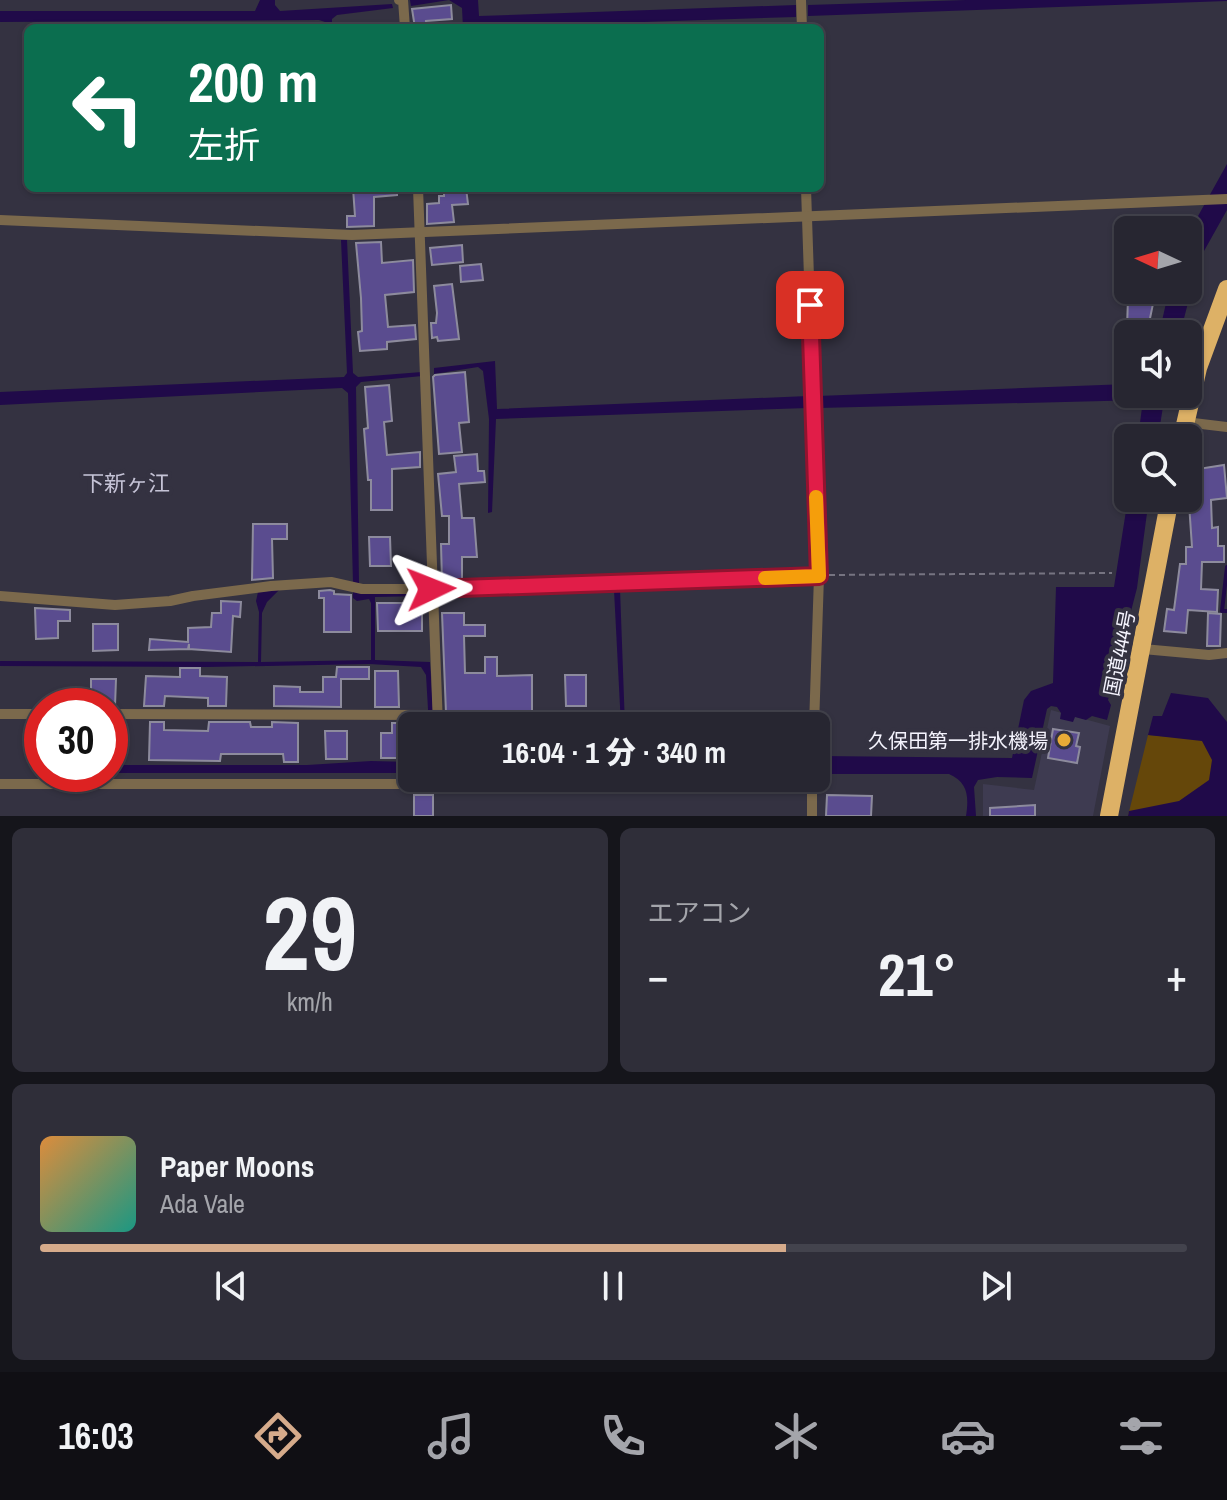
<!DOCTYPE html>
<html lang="ja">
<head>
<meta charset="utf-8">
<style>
	:root { --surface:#272631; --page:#2f2e39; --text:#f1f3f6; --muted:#a4a5ab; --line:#43434d; --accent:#d6ab8b }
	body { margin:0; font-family:"Archivo Narrow","Noto Sans JP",sans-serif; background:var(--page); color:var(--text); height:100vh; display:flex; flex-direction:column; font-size:30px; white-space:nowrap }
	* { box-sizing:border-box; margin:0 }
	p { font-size:26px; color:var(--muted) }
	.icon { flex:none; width:44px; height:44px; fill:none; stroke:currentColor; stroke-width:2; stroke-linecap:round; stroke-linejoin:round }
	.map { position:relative; height:816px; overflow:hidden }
	.details { display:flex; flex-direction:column; gap:12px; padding:12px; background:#15151b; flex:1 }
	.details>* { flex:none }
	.top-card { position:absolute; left:24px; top:24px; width:800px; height:168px; border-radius:12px; box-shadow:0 2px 6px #0004,0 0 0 2px var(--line); background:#0b6e4f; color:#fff; overflow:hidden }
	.needle { width:52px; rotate:274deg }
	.fabs { position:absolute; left:1114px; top:216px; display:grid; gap:16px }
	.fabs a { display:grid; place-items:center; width:88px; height:88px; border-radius:12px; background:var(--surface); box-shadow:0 2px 6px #0004,0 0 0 2px var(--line); font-size:40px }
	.speed { position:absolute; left:24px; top:688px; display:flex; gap:16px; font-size:40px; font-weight:700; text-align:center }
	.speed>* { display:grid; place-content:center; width:104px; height:104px; border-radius:50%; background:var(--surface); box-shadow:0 2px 6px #0004,0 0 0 2px var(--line); line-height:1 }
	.speed .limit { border:12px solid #d22; background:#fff; color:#111 }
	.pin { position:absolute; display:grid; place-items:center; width:68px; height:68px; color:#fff; margin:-34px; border-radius:16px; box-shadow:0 4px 12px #0006 }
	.me { position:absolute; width:88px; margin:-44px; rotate:88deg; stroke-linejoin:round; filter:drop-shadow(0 0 6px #0008) }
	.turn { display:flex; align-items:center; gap:28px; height:168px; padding:0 32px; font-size:36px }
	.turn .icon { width:104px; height:104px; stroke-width:2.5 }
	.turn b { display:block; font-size:56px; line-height:68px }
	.big { font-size:60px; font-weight:800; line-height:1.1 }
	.details .widget { flex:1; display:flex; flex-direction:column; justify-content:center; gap:12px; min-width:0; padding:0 28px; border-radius:12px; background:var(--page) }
	.details .dial { align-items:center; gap:0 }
	.dial b { font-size:104px; line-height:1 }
	.song { display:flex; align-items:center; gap:24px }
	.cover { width:96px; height:96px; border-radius:12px; background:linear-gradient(135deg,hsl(30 70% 55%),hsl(170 70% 35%)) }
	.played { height:8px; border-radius:4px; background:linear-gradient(90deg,var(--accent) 65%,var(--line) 65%) }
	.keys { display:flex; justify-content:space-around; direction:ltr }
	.heat { display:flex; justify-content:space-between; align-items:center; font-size:44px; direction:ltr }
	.details .tiles { flex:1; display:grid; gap:12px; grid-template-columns:1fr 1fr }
	.widget:last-child { grid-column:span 2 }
	.trip { position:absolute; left:398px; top:712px; width:432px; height:80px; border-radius:12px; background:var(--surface); box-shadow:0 2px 6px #0004,0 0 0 2px var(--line); font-weight:800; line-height:80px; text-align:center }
	.tab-bar { display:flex; height:128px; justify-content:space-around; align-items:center; background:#100f14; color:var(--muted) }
	.tab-bar .icon { width:56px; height:56px }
	.tab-bar .active { color:var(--accent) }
	.tab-bar b { font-size:36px; color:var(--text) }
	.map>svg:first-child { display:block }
</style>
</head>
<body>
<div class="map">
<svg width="1227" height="816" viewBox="0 0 1227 816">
	<rect width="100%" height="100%" fill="#343241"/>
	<!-- built -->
	<path fill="#3e3b51" d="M1051,710l59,16 -17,90h-110v-32l51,6z"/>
	<!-- green -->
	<path fill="#65470a" d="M1148,735l23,2 35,-1 21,66 -99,14z"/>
	<!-- water -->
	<g fill="#200a49">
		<path d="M260,0h15v5l5,6 112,-7 1,4 -56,7 -5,4v9h-7v-6l-6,-2 -319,2v-11h255z"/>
		<path d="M410,0h68l1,16 317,-11v12l-333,11 -1,-20 -13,-8 -38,6z"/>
		<path d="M966,0h261v1l-419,15v-11z"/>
		<path d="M1227,164v46l-28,50 -19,74h-21l10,-44h19v-56z"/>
		<path d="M341,240h6l6,133 5,4 64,-5v4l-61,6 -5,5 3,196h-6l-5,-190 -6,-5 -342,17v-13l344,-15 3,-4z"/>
		<path d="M495,361l2,48 311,-13v12l-312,11 -4,93 -4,1 1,-94 -6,-48 -5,-4 -44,7v-6z"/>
		<path d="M1128,384v10h37l-7,44h-20l5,-38 -324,8 -1,-12z"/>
		<path d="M1128,498h21l-12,90 -29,112 3,5 -4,15 -15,-4 -6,4 -11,-3 -2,5 -13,-3 1,-6 -4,-6 -6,-1 -4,3 -15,69 -35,-1 -19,3 -4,7 2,29h-10c3,-19 2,-34 -17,-42h-128l-1,-18 192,2 12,-58 7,-9 22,-8 3,-96h58z"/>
		<path d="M620,589l5,137h-4l-7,-136z"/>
		<path d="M279,590l-12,12 -5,11 -1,49 110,-2v-57l-2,-4 -12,2 -4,-3v-6l70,1 2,3 -50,1v63l55,2 4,64h-5l-3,-51 -5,-8 -52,-3 -162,3 -207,-1v-5l258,1 1,-50 -3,-11 2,-9z"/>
		<path d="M1171,693l37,5 19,24v94h-99l1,-5 50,-10 30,-21 3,-20 -10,-19 -54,-6 5,-19h9z"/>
		<path d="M371,761l41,1v11h-302v-8h197z"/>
	</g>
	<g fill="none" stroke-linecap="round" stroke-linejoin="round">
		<!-- stream -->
		<path stroke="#200a49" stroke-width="4" d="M1227,567l-5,44h5"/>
	</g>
	<!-- building -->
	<g fill="#5a4c8f" stroke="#8d8b9d" stroke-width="2">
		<path d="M451,5l1,14 -26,2v7h-11l-3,-19z"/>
		<path d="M353,188h44v7l-23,2v29l-27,1v-11h8z"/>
		<path d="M444,188h22l2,16 -16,1 2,17 -27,2v-20l12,-1v-7h5z"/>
		<path d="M381,242l1,21 31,-3 1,32 -29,3 3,32 27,-2 1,14 -29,3v7l-27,2 -2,-19 4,-1 -1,-33 -5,-55z"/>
		<path d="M462,245l1,17 -31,3 -2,-17z"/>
		<path d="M481,264l2,16 -22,2 -1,-16z"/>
		<path d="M452,284l7,55 -21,2 -1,-4 -5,1 -1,-15h5l1,-10 -3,-27z"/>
		<path d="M1128,298l26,1 -6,29h-21z"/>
		<path d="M465,372l4,50 -10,1 3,29 -23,2 -6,-77 2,-2z"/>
		<path d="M389,385l3,36 -8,1 3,33 33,-3v15l-28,2v41h-21v-30h-3l-4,-51 4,-1 -3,-41z"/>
		<path d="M477,454l1,17h6l1,11 -26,2 3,34h12l3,39h-15v23l-20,1 -1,-37h8v-28h-7l-4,-42 18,-2 -2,-16z"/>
		<path d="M1224,465l3,33 -16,2 1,28 6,-1v19h6v16h-22l-1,27 17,1 -1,22 -29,-2 -2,23 -22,-2 3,-22 7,1 6,-46h6v-17h6l-4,-58 13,-2 -3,-18z"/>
		<path d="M253,524h34v15h-15l1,39 -21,2z"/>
		<path d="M369,537h21l1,29h-21z"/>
		<path d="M319,591l11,-1 4,1v3l17,1v37h-27v-34h-5z"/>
		<path d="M221,601l20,1 -1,15 -7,-1 -2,36 -42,-3v-5l-1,5 -39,1 1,-11 38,3v-14l23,-1 1,-14h9z"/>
		<path d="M377,603h45v28h-44z"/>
		<path d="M35,608l35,2v11h-12v17l-22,1z"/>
		<path d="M442,613h22v12h21v11h-21l1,37h20v-16h12v19l35,-1v36h-5v15h-43v-13h-38z"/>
		<path d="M1208,613l13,1 -1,32h-13z"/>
		<path d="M93,624h25v26l-25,1z"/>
		<path d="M337,667h32v12h-28v28l-67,-1v-20l26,1v5h23v-15h13z"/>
		<path d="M180,668h20v8l27,1 -1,29h-18v-8l-43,-2 -1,10h-20l2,-30 34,1z"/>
		<path d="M375,671h23l1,36h-24z"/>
		<path d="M565,675h21v31h-20z"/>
		<path d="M91,679h25l-1,27h-24z"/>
		<path d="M150,722h14v8l44,1 1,-9h41l1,5h21v-5l26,1v39h-14l-1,-8h-62l-1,7 -71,-1z"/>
		<path d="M392,723h20v20l-11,1v14h-20v-25h11z"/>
		<path d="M1053,729l26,4 -3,13 4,1 -3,16 -29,-5z"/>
		<path d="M325,731h22v28h-21z"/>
		<rect x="414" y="795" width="19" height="21"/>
		<path d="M827,795l45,1 -1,20h-45z"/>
		<path d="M1035,805v11h-45v-8z"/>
	</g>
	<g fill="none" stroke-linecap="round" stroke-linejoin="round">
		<!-- path -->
		<path stroke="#767481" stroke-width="2" stroke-dasharray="6 4" stroke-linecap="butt" d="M829,575l283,-2"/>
		<!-- street -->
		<g stroke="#7b694c" stroke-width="10">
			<path d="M399,0h4l2,28"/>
			<path d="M801,0l1,28"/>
			<path d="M418,188l20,538"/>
			<path d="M806,188l13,388 -5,150"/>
			<path d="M0,220l352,15 875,-36"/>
			<path d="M1185,422l42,5"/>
			<path d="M0,596l115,9 55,-4 23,-5 78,-10 60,-4 31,7h69l388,-13"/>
			<path d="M1143,649l66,6 18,-2"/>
			<path d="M0,714h42"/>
			<path d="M110,714l327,1"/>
			<path d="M0,784h812"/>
			<path d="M812,816v-36"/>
		</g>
		<!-- highway -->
		<g stroke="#ddb166" stroke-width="18">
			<path d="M1182,438l16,-70 29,-79"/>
			<path d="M1109,816l61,-318"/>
		</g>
	</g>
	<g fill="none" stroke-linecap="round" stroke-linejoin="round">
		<!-- route casing -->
		<g stroke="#92132f" stroke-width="20">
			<path id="route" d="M431,589l388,-13 -9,-271"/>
		</g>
		<!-- route -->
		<use href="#route" stroke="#e11d48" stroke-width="14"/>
		<!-- slow -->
		<path stroke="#f59e0b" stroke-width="14" d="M765,578l54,-2 -3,-79"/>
	</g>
	<!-- markers -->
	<circle fill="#e8ab37" stroke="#343241" stroke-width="3" cx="1064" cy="740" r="8"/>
	<g text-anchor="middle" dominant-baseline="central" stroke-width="8" stroke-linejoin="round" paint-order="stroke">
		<!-- street labels -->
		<g font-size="20" fill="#f4f3fd" stroke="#343241">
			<text transform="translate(1119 653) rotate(-79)">国道444号</text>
		</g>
		<!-- poi labels -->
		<g font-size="20" fill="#f4f3fd" stroke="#343241" text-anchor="end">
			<text x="1048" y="740">久保田第一排水機場</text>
		</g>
		<!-- neighbourhood labels -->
		<g font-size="22" fill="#c5c3d6" stroke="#343241">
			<text x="126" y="483">下新ヶ江</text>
		</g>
	</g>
</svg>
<div class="fabs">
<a><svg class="needle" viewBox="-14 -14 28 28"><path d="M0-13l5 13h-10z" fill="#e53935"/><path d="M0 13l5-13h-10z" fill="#a4a5ab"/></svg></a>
<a><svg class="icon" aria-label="sound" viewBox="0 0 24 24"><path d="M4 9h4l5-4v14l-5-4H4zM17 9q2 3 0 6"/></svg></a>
<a><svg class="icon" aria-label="search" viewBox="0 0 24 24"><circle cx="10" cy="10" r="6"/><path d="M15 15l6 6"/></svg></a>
</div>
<div class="speed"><div class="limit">30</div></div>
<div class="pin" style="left:810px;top:305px;background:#d93025"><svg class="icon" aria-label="arrive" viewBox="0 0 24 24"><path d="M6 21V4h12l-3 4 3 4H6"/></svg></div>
<svg class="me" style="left:431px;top:589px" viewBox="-20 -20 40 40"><path d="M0-17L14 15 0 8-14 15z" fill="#e11d48" stroke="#fff" stroke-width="4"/></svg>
<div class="trip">16:04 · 1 分 · 340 m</div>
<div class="top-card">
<div class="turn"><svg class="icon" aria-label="left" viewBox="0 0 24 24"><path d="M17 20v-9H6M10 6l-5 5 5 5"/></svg><div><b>200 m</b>左折</div></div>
</div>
</div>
<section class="details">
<div class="tiles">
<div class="widget dial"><b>29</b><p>km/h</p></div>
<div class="widget"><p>エアコン</p>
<div class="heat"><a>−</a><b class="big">21°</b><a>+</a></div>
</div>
<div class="widget">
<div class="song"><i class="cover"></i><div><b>Paper Moons</b><p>Ada Vale</p></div></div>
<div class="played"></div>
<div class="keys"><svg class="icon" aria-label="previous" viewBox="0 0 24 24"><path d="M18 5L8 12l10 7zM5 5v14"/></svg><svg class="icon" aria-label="pause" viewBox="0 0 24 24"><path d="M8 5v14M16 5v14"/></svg><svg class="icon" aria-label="next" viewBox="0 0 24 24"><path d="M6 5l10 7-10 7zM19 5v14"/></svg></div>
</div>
</div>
</section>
<nav class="tab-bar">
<b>16:03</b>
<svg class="icon active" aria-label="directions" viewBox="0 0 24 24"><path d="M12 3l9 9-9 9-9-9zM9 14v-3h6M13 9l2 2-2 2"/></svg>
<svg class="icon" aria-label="music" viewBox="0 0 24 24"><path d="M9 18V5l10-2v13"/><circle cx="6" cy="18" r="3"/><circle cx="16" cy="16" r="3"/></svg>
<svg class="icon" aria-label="phone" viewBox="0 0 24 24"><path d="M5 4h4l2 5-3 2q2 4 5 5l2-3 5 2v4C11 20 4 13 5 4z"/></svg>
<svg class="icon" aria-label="climate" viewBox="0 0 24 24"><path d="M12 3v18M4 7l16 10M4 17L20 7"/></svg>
<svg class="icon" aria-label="car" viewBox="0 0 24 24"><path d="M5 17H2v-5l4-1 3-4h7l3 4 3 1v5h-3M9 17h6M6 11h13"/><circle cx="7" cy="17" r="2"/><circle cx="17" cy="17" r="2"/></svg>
<svg class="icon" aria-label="filters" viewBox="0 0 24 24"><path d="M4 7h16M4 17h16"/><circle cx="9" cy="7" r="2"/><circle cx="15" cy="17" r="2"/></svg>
</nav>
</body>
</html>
